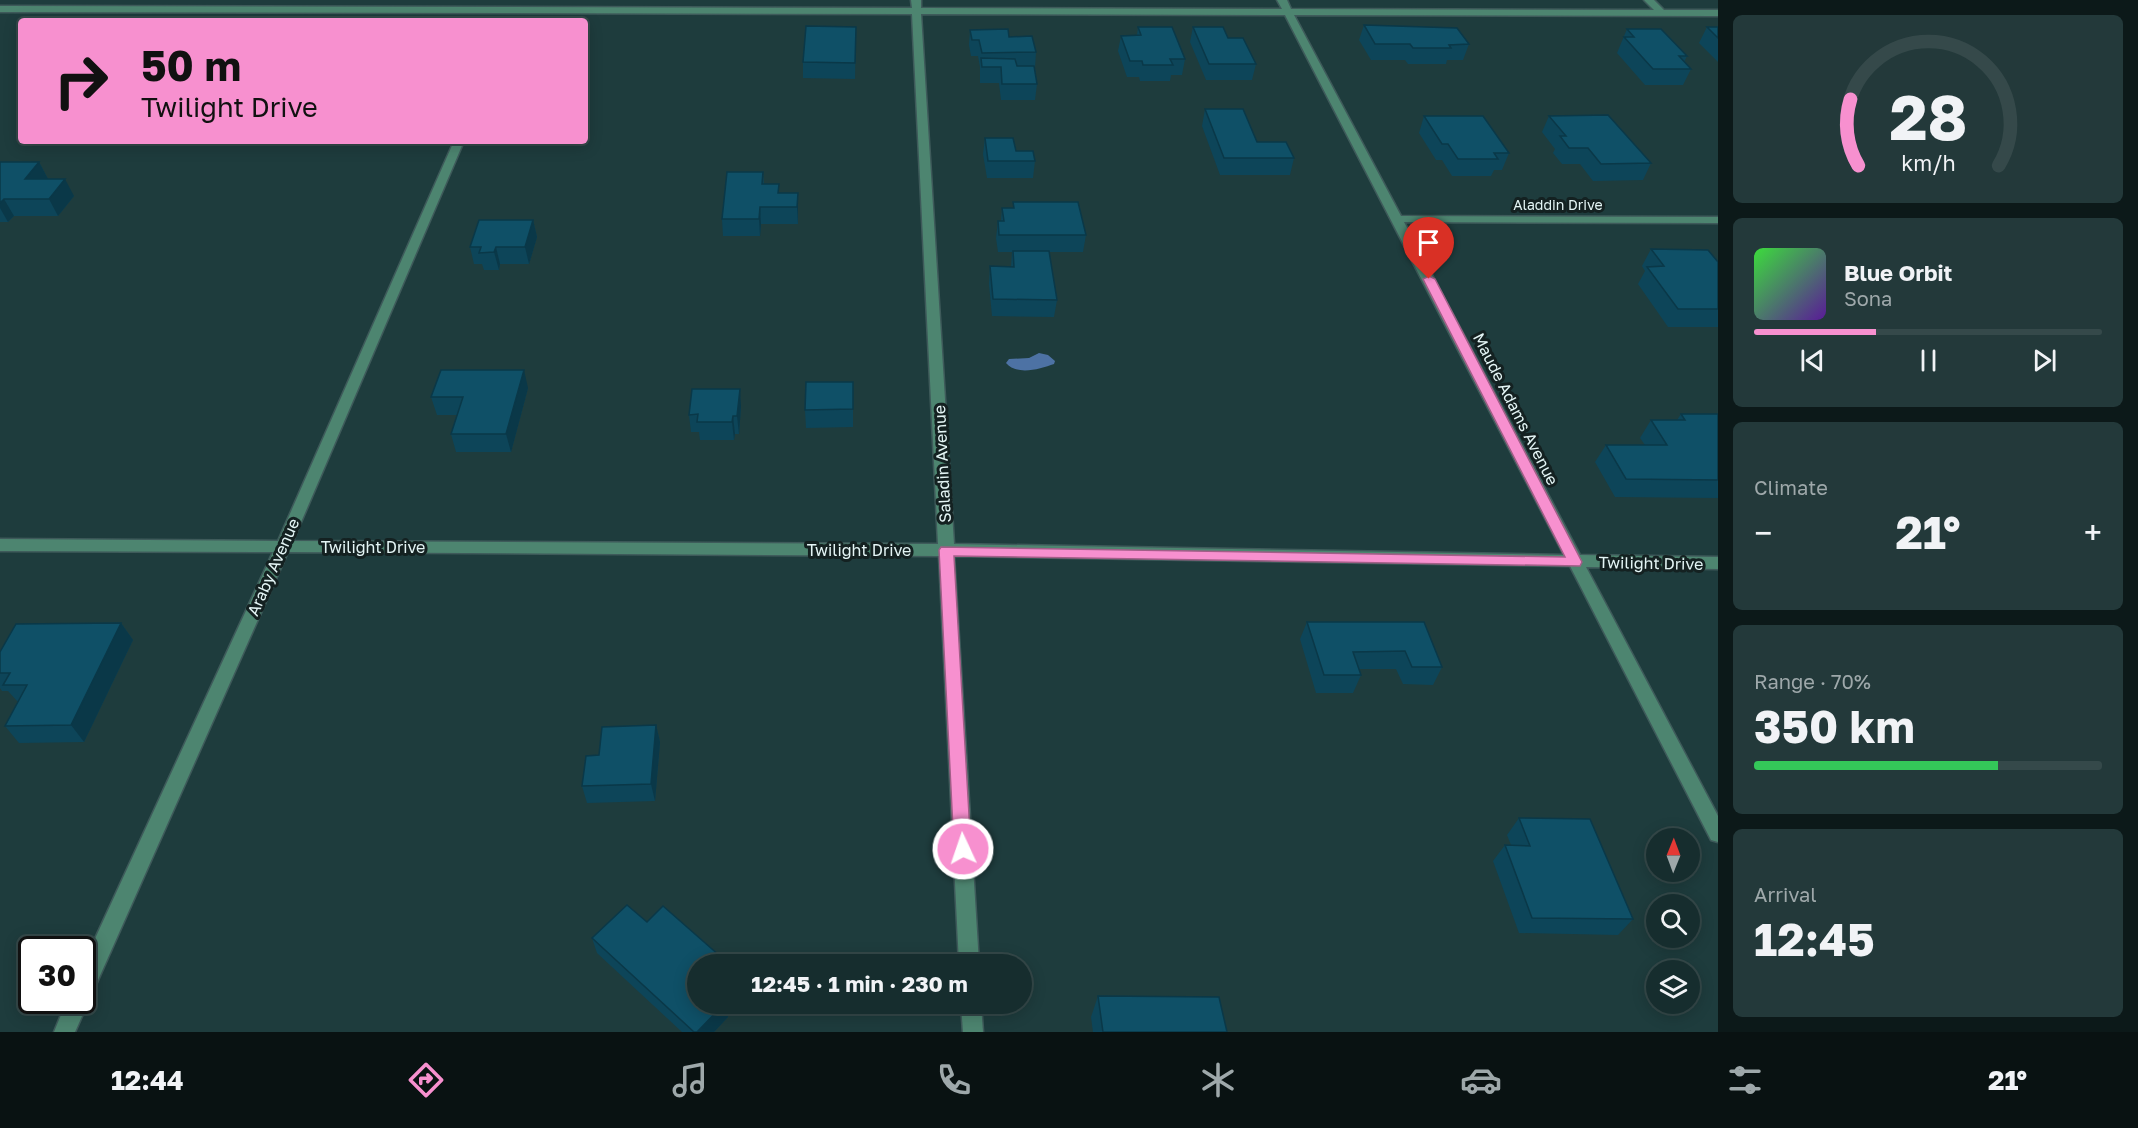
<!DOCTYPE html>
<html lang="en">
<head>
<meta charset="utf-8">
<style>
	:root { --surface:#162d2e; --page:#23393a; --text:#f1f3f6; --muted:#9ea8aa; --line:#35494a; --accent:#f790cf }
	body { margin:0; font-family:"Golos Text",sans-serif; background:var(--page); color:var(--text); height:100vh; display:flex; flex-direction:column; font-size:22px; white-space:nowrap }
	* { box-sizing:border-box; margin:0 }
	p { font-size:20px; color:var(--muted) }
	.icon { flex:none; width:33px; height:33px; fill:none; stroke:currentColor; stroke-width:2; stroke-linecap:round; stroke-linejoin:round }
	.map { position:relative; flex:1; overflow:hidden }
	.side { display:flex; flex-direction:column; gap:15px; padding:15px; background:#0c1919; width:420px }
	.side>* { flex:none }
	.hud { position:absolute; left:18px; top:18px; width:570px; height:126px; border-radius:6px; box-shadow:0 3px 15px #0003,0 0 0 2px var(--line); background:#f790cf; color:#111; overflow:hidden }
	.needle { width:39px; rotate:1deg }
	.fabs { position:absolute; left:1646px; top:828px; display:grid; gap:12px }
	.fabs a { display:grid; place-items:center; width:54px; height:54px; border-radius:50%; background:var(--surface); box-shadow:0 3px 15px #0003,0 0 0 2px var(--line); font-size:30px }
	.speed { position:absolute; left:18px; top:936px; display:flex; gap:12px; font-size:30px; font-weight:700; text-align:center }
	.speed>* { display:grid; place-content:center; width:78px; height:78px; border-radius:50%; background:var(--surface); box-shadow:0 3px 15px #0003,0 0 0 2px var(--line); line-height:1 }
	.speed .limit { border:3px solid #111; border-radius:9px; background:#fff; color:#111 }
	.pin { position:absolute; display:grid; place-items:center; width:51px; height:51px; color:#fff; margin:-62px -26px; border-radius:50% 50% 50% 0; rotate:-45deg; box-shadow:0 0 6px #0007 }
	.pin .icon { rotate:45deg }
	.me { position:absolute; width:66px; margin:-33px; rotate:357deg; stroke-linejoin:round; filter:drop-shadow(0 0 4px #0008) }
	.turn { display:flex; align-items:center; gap:21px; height:126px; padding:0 24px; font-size:27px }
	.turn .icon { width:78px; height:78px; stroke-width:2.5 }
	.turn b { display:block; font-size:42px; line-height:51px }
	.big { font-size:45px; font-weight:700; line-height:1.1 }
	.side .widget { flex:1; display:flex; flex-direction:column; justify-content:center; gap:9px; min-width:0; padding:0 21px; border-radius:9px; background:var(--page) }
	.side .dial { align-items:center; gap:0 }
	.dial svg { height:156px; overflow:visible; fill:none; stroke:var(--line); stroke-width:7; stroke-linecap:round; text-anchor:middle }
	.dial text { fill:var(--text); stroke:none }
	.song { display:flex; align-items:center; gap:18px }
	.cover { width:72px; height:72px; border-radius:9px; background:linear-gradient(135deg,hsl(120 70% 55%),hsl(270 70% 35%)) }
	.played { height:6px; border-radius:3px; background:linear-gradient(90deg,var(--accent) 35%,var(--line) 35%) }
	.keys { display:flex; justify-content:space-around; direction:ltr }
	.heat { display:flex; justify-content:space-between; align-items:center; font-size:33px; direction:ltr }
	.charge { height:9px; border-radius:4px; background:linear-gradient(90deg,#34c759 70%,var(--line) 0) }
	.trip { position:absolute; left:687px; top:954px; width:345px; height:60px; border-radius:30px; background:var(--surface); box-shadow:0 3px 15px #0003,0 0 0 2px var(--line); font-weight:700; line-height:60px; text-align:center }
	.tab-bar { display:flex; height:96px; justify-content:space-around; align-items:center; background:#091212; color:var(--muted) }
	.tab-bar .icon { width:42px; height:42px }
	.tab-bar .selected { color:var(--accent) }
	.tab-bar b { font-size:27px; color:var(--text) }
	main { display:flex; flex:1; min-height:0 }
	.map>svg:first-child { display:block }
</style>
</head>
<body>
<main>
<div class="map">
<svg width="1718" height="1032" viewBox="0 0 1718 1032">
	<rect width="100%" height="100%" fill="#1e3c3d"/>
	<!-- water -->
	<path fill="#4d72a4" d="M1039,353l9,2 7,6 -1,3c-14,5 -37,12 -48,-1l3,-4 20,-1z"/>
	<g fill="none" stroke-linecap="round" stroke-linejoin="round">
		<!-- minor casing -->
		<g stroke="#3e5a5a" stroke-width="3">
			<g id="minor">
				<path d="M911,0h10v8l361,1 -5,-9h10l4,9 363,1 -10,-10h10l10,10h54v6l-424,-1 107,201 317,1v6l-314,-1 176,333 138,2v12l-132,-2 132,249v26l-7,-2 -141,-274 -616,-10 25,408h-20l-20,-408 -651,-4 -213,480h-21l13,-32h15v-33l191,-415 -273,-1v-12l278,2 176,-400h10l-171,400 645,3 -26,-530 -912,-2v-6l912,2zM921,14l364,1 279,540 -610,-11z"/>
				<path d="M961,1004h20l2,28h-20z"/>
			</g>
		</g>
		<!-- minor -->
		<use href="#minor" fill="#4d8570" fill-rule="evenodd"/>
	</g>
	<!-- wall -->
	<g fill="#0d4559">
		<path d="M1364,25l105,19 -6,16h-16l-1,4h-38l-3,-4h-34l-12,-20z"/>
		<path d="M856,27l-1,52 -52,-1v-16z"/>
		<path d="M1138,27l47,32 -3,16h-11l-1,6h-30l-1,-4h-12l-9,-26 3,-15 16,-1z"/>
		<path d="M1193,27l35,11 28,26 -4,16h-46l-16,-38z"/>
		<path d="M1707,27h11v35l-19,-19z"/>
		<path d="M1627,29l60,27 -3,6 7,7 -8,16h-38l-28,-32z"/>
		<path d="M970,30l39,7 27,15 -1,16 2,16 -2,16h-34l-2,-17h-19v-16l-2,-11h-7l-2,-11z"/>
		<path d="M1205,109l52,33 37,16 -4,17h-70l-18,-49z"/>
		<path d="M1424,116l85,37 -7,17h-8l-3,6h-39l-10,-16h-6l-17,-27z"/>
		<path d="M1549,116l102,47 -8,17 -50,1 -13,-17h-18l-9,-11 2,-4 -13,-17z"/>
		<path d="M985,138l31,13 19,10 -2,17h-46l-4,-24z"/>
		<path d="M0,162h39l9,17 26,17 -16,20h-44l-6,6h-8z"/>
		<path d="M763,172l1,12 15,9h19v31h-37l-1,12h-37l-1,-17z"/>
		<path d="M1013,202l73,33 -3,17h-34l8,48 -3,17 -62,-1 -3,-32 1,-18 21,1 1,-15h-14l-2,-14 2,-17h3l1,-13h11z"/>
		<path d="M533,220l4,17 -8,27h-29l-1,6h-15l-2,-6h-8l-4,-17z"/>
		<path d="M1651,249l67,13v65h-50l-30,-43 7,-13 -3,-5z"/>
		<path d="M853,382v45l-47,1 -1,-18z"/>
		<path d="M528,388l-17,64h-55l-5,-18 6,-19h-20l-6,-18z"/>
		<path d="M741,406l-2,28h-4l-1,6h-34l-1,-8h-8l-2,-17z"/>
		<path d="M1681,414h37v84l-103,-1 -20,-35 11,-17h39l-5,-7 11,-18h26z"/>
		<path d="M1307,622h117l18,45 -9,18 -30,-1 -7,-15h-37l2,6 -8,18h-37l-16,-54z"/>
		<path d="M121,623l12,17 -49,102 -65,1 -14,-17 13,-24 -10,-11h-6l-2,-3v-36z"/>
		<path d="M656,725l4,17 -5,59 -68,2 -5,-17 17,-31z"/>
		<path d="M1519,818l114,101 -15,16 -99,-2 -26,-72 12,-16h6l-4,-10z"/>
		<path d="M647,922l82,42h-31l30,53 -14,15h-32l-85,-79 -5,-15z"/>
		<path d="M1098,996l129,36h-134l-2,-15z"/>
	</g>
	<!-- shaded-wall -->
	<g fill="#0a3848">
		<path d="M39,162l9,17h-23z"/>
		<path d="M65,179l9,17 -16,20 -9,-17z"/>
		<path d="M798,193v31l-1,-17z"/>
		<path d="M4,199l10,17 -6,6 -8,-14v-5z"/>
		<path d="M760,207l1,17 -1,12 -1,-17z"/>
		<path d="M533,220l4,17 -8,27 -4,-17z"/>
		<path d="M496,247l4,17 -1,6 -5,-18z"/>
		<path d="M524,370l4,18 -17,64 -5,-18z"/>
		<path d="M740,389l1,17 -2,28 -2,-18z"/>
		<path d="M733,416l2,18 -1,6 -2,-18z"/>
		<path d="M121,623l12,17 -49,102 -13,-17z"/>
		<path d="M656,725l4,17 -5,59 -4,-17z"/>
		<path d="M724,1004h1l3,13 -14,15h-17z"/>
	</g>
	<!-- building -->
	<g fill="#0f5067" stroke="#0a3848" stroke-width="1.5">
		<path d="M144,20h42l-1,1h-42z"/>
		<path d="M1364,25l93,3 12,16 -20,1 2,3h-38l-3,-4h-35z"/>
		<path d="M806,26l50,1 -1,36 -52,-1z"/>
		<path d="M1138,27h34l13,32h-15l3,6h-30l-1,-4h-12l-9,-25 20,-1z"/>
		<path d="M1193,27h30l5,11h15l13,26h-47z"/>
		<path d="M1707,27h11v11z"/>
		<path d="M1008,29l1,8 23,-1 4,16 -54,1 -3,-13h-7l-2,-10z"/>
		<path d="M1627,29h34l26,27h-8l12,13h-38l-29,-32h10z"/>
		<path d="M981,58l34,1 2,7h17l3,18h-35l-1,-17h-19z"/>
		<path d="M1205,109h38l14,33h29l8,16h-70z"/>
		<path d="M1608,115l43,48 -50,1 -13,-16h-19l-9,-12h6l-17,-20z"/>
		<path d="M1424,116h59l26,37h-15l4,6h-40l-10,-15h-6z"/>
		<path d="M985,138h28l3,13h17l2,10h-47z"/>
		<path d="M0,162h39l-14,17h40l-16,20h-45l-4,4z"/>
		<path d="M727,172h36l-1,12h17l-1,9h20l-1,14h-37l-1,12h-37z"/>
		<path d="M1013,202h65l8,33h-87l-1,-14h6l-2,-13h12z"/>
		<path d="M479,220h54l-8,27h-29l-2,5 -15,1 2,-6h-11z"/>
		<path d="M1651,249l57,1 10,12v47h-40l-31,-42 17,-1z"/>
		<path d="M1013,251h36l8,49 -64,-1 -3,-33 24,1z"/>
		<path d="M441,370h83l-18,64h-55l12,-37h-32z"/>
		<path d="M806,382h47v27l-48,1z"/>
		<path d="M692,389h48l-3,27h-4l-1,6h-35l1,-8 -9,1z"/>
		<path d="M1681,414h37v66l-92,-1 -20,-34h61l-16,-25h34z"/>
		<path d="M1307,622h117l18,45h-30l-7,-16 -52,1 8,23h-37z"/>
		<path d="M121,623l-50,102 -66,1 22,-41h-24l7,-12h-10v-21l16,-28z"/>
		<path d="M656,725l-5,59 -69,2 4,-30 13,-1 3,-28z"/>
		<path d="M1519,818l71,1 43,100 -101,-1 -27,-73 25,1z"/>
		<path d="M627,905l20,17 16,-16 66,58h-31v40h26l-27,28h-3l-102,-94z"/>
		<path d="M1098,996l121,1 8,35h-124z"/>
	</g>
	<!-- route -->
	<path fill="#f790cf" stroke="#a15e87" stroke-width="1.5" d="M1429,276l6,3 147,283 -2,4 -626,-10 17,293 -2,6 -6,2 -7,-2 -2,-6 -15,-299 2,-3 624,10 -142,-278z"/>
	<g text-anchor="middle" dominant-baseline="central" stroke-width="6" stroke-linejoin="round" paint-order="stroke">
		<!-- far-street labels -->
		<g font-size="14" fill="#e4f5f5" stroke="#142121">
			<text x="1558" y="204">Aladdin Drive</text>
		</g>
		<!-- street labels -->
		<g font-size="16" fill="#e4f5f5" stroke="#142121">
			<text transform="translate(1516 409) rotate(63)">Maude Adams Avenue</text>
			<text transform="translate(942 464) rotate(-93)">Saladin Avenue</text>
			<text x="373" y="547">Twilight Drive</text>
			<text x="859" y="550">Twilight Drive</text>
			<text transform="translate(1651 563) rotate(1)">Twilight Drive</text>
			<text transform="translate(273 567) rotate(-66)">Araby Avenue</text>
		</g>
	</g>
</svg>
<div class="fabs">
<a><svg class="needle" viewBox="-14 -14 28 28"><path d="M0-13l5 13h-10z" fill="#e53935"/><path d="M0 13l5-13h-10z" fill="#9ea8aa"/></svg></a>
<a><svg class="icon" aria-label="search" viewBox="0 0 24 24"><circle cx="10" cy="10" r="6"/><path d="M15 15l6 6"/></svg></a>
<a><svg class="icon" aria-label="layers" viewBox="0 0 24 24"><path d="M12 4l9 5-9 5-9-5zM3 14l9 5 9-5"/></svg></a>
</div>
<div class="speed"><div class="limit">30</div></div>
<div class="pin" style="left:1429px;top:279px;background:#d93025"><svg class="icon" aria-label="arrive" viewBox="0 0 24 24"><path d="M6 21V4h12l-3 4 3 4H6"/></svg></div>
<svg class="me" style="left:963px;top:849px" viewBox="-20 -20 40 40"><circle r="17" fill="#f790cf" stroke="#fff" stroke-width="3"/><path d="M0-11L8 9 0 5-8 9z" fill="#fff"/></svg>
<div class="trip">12:45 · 1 min · 230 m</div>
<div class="hud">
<div class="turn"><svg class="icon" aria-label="right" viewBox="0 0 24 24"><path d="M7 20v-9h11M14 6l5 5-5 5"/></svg><div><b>50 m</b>Twilight Drive</div></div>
</div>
</div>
<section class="side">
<div class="widget dial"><svg viewBox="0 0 100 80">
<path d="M14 69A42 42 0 1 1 86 69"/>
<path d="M14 69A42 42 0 0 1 10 35" stroke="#f790cf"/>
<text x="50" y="56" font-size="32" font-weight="700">28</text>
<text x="50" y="72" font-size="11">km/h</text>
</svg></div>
<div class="widget">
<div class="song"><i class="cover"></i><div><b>Blue Orbit</b><p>Sona</p></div></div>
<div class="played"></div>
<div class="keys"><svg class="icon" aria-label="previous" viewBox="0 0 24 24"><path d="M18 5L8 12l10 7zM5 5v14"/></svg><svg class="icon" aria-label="pause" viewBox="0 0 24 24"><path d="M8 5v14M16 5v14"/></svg><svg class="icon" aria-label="next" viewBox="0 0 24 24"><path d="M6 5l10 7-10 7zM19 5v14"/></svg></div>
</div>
<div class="widget"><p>Climate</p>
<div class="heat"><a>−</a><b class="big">21°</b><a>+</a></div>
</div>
<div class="widget"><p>Range · 70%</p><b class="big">350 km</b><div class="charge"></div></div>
<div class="widget"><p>Arrival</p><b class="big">12:45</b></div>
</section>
</main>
<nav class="tab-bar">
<b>12:44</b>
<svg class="icon selected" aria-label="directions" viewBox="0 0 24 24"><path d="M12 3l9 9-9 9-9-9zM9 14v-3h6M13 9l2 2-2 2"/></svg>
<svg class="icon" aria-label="music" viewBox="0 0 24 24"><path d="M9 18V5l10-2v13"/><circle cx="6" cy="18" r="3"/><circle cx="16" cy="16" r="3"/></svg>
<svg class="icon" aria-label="phone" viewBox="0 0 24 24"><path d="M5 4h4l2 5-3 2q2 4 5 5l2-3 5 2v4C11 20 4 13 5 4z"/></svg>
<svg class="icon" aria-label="climate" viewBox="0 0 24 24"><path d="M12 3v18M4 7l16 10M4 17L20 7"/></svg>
<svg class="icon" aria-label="car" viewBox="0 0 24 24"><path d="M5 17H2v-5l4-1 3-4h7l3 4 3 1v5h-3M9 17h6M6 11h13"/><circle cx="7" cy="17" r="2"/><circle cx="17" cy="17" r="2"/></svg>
<svg class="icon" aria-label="filters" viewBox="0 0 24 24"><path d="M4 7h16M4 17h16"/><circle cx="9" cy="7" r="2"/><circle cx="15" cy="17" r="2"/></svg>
<b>21°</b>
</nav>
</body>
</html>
